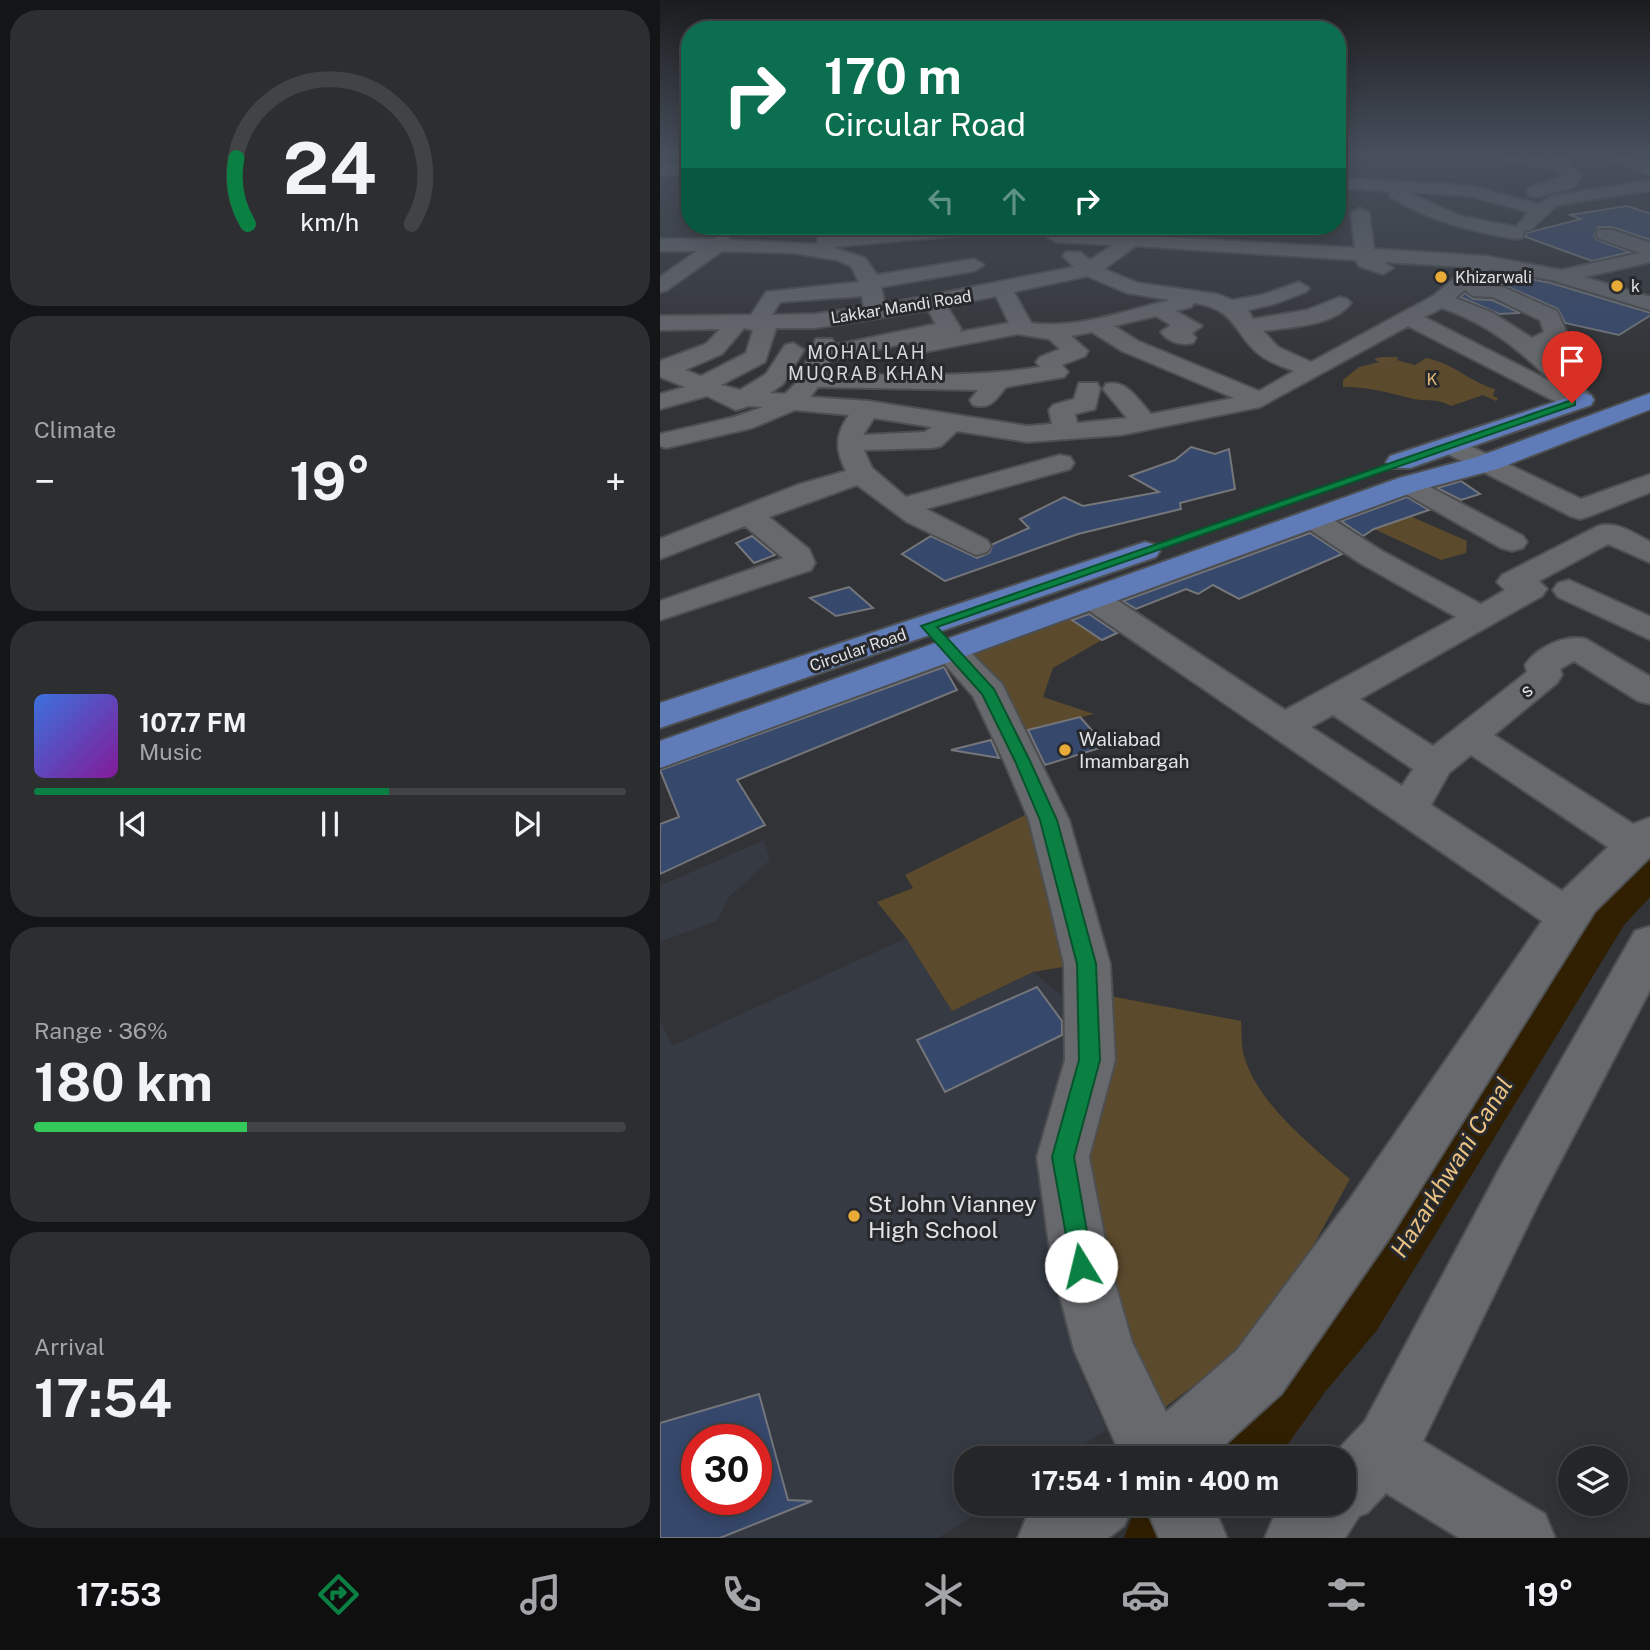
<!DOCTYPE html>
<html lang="en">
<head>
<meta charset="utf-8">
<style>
	:root { --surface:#252628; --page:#2d2e30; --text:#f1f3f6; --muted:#a3a5a8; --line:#424345; --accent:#0b8043 }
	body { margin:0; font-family:"Public Sans",sans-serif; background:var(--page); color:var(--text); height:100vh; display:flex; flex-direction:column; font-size:26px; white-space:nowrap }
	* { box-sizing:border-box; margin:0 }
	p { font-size:23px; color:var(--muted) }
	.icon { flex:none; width:38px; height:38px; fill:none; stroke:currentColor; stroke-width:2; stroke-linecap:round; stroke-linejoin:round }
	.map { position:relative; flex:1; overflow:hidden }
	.details { display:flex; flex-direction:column; gap:10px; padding:10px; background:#141516; width:660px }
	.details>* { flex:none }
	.banner { position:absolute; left:21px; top:21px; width:665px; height:214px; border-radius:28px; box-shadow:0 4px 18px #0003,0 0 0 2px var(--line); background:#0b6e4f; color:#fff; overflow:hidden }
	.buttons { position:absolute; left:898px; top:1446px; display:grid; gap:14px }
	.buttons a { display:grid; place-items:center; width:70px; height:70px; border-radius:50%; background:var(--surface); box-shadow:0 4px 18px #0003,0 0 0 2px var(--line); font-size:35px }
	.speed { position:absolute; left:21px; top:1424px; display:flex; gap:14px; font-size:35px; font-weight:700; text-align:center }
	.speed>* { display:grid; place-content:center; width:91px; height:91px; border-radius:50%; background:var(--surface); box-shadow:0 4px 18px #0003,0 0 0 2px var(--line); line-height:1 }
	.speed .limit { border:10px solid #d22; background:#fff; color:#111 }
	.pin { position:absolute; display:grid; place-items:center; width:60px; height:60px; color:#fff; margin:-72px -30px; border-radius:50% 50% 50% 0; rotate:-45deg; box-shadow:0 0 7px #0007 }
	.pin .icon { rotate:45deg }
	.me { position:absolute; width:77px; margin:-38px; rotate:351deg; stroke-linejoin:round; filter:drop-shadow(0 0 5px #0008) }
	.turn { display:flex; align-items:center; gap:24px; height:147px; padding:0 28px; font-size:32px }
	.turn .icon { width:91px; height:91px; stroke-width:2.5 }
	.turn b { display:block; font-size:49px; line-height:60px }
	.lanes { display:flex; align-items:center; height:66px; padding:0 28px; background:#0003; justify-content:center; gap:35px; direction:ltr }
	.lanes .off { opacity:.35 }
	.big { font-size:52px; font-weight:700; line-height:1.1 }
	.details .widget { flex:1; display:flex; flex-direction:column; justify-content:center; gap:10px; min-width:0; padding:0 24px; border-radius:28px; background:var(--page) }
	.details .dial { align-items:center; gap:0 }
	.dial svg { height:182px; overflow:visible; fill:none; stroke:var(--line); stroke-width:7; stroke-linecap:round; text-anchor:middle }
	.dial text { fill:var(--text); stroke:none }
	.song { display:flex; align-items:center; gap:21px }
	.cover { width:84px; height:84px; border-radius:10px; background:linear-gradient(135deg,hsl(220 70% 55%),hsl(290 70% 35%)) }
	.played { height:7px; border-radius:4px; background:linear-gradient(90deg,var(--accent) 60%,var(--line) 60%) }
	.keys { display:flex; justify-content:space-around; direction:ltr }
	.heat { display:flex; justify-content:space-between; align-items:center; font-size:38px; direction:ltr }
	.charge { height:10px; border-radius:5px; background:linear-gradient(90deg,#34c759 36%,var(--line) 0) }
	.trip { position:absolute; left:294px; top:1446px; width:402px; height:70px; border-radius:28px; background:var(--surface); box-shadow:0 4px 18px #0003,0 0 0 2px var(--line); font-weight:700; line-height:70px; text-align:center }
	.tab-bar { display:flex; height:112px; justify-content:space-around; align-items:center; background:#0f0f10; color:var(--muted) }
	.tab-bar .icon { width:49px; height:49px }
	.tab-bar .on { color:var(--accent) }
	.tab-bar b { font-size:32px; color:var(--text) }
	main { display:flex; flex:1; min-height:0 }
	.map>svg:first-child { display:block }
</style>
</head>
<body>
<main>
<section class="details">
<div class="widget dial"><svg viewBox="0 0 100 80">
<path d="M14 69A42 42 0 1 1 86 69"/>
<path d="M14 69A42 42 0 0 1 9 40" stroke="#0b8043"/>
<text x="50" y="56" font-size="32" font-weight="700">24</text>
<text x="50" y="72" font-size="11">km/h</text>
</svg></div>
<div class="widget"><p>Climate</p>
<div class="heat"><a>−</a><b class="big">19°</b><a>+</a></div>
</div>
<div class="widget">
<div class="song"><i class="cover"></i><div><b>107.7 FM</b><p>Music</p></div></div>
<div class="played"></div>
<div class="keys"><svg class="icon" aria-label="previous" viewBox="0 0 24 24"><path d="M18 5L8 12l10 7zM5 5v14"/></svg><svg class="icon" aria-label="pause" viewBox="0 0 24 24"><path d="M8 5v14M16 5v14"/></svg><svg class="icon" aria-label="next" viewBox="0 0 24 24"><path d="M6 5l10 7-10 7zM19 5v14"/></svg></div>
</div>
<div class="widget"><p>Range · 36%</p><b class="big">180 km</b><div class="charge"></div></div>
<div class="widget"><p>Arrival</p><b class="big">17:54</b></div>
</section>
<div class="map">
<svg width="991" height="1538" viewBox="0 0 991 1538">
	<rect width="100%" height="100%" fill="#313336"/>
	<!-- built -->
	<g fill="#353a43" fill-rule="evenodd">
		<path d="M104,840l6,20 -42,38 -10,22 -58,22v-56z"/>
		<path d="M246,938l46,73 81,-39 35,28 -1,70 -24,85 12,123 22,86 29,66 -42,28h-98v45h28l-56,35h-278v-519l12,27zM37,1440h59v60h-59z"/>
	</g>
	<!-- green -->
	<g fill="#5c4a2d">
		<path d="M721,357h17l-1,3 18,5 11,-7c27,5 42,23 69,31l-2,7 5,2 -2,3 -13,-6 -32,11c-14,-8 -22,-4 -37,-7 -26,-6 -43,-12 -71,-12v-7l16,-13 20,-5 -5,-3z"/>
		<path d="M750,516l57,25 -1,12 -25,7 -67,-31z"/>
		<path d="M407,616l35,24 -49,28 -10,29 51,17 -70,17 -57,-80z"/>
		<path d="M371,812l38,154 -36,6 -81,39 -46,-73 -29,-36 36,-14 -8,-13z"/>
		<path d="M450,996l131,25c1,12 0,27 4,38 15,47 69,89 105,120l-83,150 -112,86 -31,-65 -43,-193z"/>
	</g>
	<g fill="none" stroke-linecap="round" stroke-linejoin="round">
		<!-- canal -->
		<g fill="#301f01" fill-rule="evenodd">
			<path d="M991,858v38l-27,29 -247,405 -52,62 -47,66h-62l8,-20 63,-84 54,-60 257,-389 40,-43z"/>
			<path d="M490,1503h70v2l-8,20 -15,13h-73l8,-21z"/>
		</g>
	</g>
	<!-- building -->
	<g fill="#36486c" stroke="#74767a" stroke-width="2" fill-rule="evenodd">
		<path d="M967,206l24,8v26l-39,-13h-14l-4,8 3,5 33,12 -38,9 -66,-24v-4l55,-14 -11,-4z"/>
		<path d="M836,273l55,10 100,30v2l-32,20 -54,-12 -7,-14 -54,-24 -18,-2 -5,-3z"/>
		<path d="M805,293l8,6 19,1 28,13 -21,1 -39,-17z"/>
		<path d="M531,447l24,7 14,-5 6,40 -55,14 1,6 -103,25 -133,47 -43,-27 29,-18 46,22 12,-5 4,-9 36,-16 -9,-9 44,-22 19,9 76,-14 -29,-16 45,-16z"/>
		<path d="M801,481l19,13 -19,6 -24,-12z"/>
		<path d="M747,497l22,13 -55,19 -11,7 -22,-15z"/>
		<path d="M650,533l32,21 -103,45 -26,-14 -15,9 -12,-5 -50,20 -13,-8z"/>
		<path d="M92,536l23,19 -21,8 -18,-20z"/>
		<path d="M189,587l24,21 -37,8 -26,-18z"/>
		<path d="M429,614l28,19 -15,7 -30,-20z"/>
		<path d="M284,667l13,23 -220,90 28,45 -105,49v-50l19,-7 -19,-47z"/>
		<path d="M420,717l26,29 -61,19 -17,-35z"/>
		<path d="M331,740l8,18 -48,-8z"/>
		<path d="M377,987l25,34v14l-117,57 -28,-52z"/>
		<path d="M99,1394l29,106 24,1 -92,37h-60v-115zM37,1440h59v60h-59z"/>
	</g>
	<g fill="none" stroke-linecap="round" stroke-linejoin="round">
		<!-- minor casing -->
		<g stroke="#4d4f51" stroke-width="4">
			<g id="minor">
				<path d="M835,155l58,4 -1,-4h16l1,8 13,13 -8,11 -39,10 -6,-1 -2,-4 2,-4 36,-12 -9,-7 -53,-9z"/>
				<path d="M937,155h25l29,9v11z"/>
				<path d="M30,162v10l-30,4v-10z"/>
				<path d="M677,178l134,8 67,18 14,-8 99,-16v10l-94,15 -27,25 -6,1 -1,6 -7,2c-44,-8 -87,-18 -125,-42l-1,-6 -53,-3zM748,192l62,4 59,16 -13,15 -56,-11z"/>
				<path d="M700,208l9,5 5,36 112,7 75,14 79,-17 -42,-15 -2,-4 2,-4h14l39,13v19l-67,15 67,20v13l-99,-30 -62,-11 -13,11 8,6 18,1 54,24 10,22 -10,12 -13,3 45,46 -7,6 2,3 -3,5 -9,2 -164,-84 -148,81 -139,28 -94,7 -70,-11 -16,15 -9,2 -68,2 8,18 34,29 154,-42 10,2 4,6 -4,6 -144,40 61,31 4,6 -4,6 -11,3 -69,-33 -50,-37 -88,32 40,32 6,14 -4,7 -151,50v-19l123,-43 -38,-32 -85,33v-20l137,-54 49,-14c-11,-22 -11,-36 3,-56l-54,-5 -43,18 -86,20 -6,-2v-12l74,-17 29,-10 -14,-1 -13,4 -29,-14 -47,13v-15l25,-7 -25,-10v-16l46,-17 14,-15 -60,1v-14l91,-1 15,-23 93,-10 -8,-16 -14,-6 -43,-7 -72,-2 -55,39 -7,2v-15l37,-26h-37v-12h53l10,-4 8,5 86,4 1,-6 7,-2 123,-10h69l-9,5 -176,16 33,11 12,17 97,-16 10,6 -10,6 -93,16 4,17 189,-37 -11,-11 3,-4h14l10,8 23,-15 -57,-3 -25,-16h21l8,5 295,17 -4,-35zM476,246l220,14 3,6 24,8 10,-6 -9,-6 84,5 -35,29 -122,66 -33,-15 -15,-16c26,-4 71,-5 88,-28l-4,-4 -7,-2 -33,13 -54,9 -5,-9 26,-6 32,-12 3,-4 -10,-6 -37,13 -30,5 -15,-6 -79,-11 -34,-14zM427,276l40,17 43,7c-45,11 -93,29 -139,23l-17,-31zM805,290l8,6 20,1 47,23 4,12 -12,6 -41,-26 -36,-14zM202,296l2,11 -49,7 -43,1 8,-13zM336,296l13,27 -50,9 2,-3 -14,-23zM534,303c45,6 39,33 69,54 8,6 21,10 31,14l-35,20 -121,-50 -24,-15 42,-10 15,9 -10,7c7,10 21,14 32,11l3,-5 -4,-5 10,-7 -26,-15 15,-4zM782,308c45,15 77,41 110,74l-128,-65zM268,310l8,14 -101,21 -3,-6h-16l-18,42 -13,13 -15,-1 13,-9 21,-34 -11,-7 -8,2 -19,29 -26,16 -19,-5 44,-23 11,-34h39zM84,328l9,2 -7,23 -45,23 -16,-6 37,-16zM432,332l30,19 112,47 -83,16c-13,-14 -24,-35 -45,-30l-3,5 24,29 -50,5 -2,-9 20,-5 5,-21 -3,-5h-18l-5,16 -21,6 -4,5 3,14 -25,2 -159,-25 -58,-4 8,-10 160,3 -8,10 3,5c18,5 23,-6 33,-18l58,-10 4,-5 -6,-7 23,-9 3,-5 -17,-15zM358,334l31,5 11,10 -20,8 -4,5 4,5c-72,11 -143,7 -216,8l6,-15 85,-19 -2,4 3,5 8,2zM214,418l58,9 -7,5 -62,3z"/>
				<path d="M791,437l130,62 70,-25v18l-61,24 -10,3 -10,-3 -128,-65 -4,-6 4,-6z"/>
				<path d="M749,476l114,60 4,6 -4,6 -11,3 -11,-3 -102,-58 -4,-6 4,-6z"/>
				<path d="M653,510l10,3 59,38 99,53 24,-14 -8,-8 5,-7 96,-49c19,-5 35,7 53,16v21l-43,-19 -69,37 8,8 -5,7 -182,103 73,47 94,-74 -2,-7c12,-18 40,-31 61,-26l65,38v27l-13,-3 -64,-40 -14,8 2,6 -5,8 -63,52 139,89 18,-7v39l-56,55 -205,326 -109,157 -71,64h-88l-48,-108 -22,-84 -15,-109 28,-97 -1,-96 -16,-68 -19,-76 -25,-59 -31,-65 -39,-44 5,-7 12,-3 12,3 39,39 67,136 41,144 5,96 -26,97 21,109 22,76 34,70 71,-62 113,-151 192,-278 -461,-316 -5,-7 5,-7 11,-3 11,3 182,119 171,-93 -96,-54 -57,-38 -5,-6 5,-6zM673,715l80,54 -11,17 -91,-59zM811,755l137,92 -46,44 -131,-86 18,-32z"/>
				<path d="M909,580l82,37v23l-93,-43 -5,-7 5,-7z"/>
				<path d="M991,926v62l-112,214 -116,239 122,73 10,24h-96l-73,-45 -19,20 -8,3 -14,22h-80l10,-24 11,-11h58v-45h-14l35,-37 136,-255 134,-235z"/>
				<path d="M384,1503h90l-10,23 -16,12h-90l10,-24z"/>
				<path d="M484,1503h68l15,35h-68z"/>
			</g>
		</g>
		<!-- major casing -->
		<g stroke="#4d4f51" stroke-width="4">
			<g id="major">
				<path d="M922,393l9,2 3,5 -3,5 -181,63h-20l-4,-6 4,-6z"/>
				<path d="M991,393v16l-154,60 -78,21 -759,278v-27l739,-263 78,-21z"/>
				<path d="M485,542l11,3 4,6 -4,6 -496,171v-25z"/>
			</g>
		</g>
		<!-- minor -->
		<use href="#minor" fill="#67696d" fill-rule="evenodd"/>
		<!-- major -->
		<use href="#major" fill="#5f7cb9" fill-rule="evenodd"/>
	</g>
	<!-- sky -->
	<linearGradient id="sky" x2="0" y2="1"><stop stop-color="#1b1c1e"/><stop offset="0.42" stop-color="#48505d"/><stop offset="1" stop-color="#48505d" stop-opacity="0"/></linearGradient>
	<rect width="991" height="371" fill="url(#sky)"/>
	<!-- route -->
	<path fill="#0b8043" stroke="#07532c" stroke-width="2" d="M912,400l3,1v4l-638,222 57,62 36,72 27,59 39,144 4,96 -26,97 19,109 -4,8 -8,4 -8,-4 -21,-117 27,-97 -2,-96 -37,-144 -25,-59 -33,-67 -61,-68z"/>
	<!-- markers -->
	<g fill="#e9ab38" stroke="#27292c" stroke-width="2.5">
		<circle cx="781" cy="277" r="7"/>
		<circle cx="957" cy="286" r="7"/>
		<circle cx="405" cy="750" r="7"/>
		<circle cx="194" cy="1216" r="7"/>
	</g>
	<g text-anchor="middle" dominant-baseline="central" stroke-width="6" stroke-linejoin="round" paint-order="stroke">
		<!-- far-poi labels -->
		<g font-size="16" fill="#e1e2e4" stroke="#27292c" text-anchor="start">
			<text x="795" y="277">Khizarwali</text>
			<text x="971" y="286">k</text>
		</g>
		<!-- far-street labels -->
		<g font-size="16" fill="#e1e2e4" stroke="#27292c">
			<text transform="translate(241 307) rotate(-9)">Lakkar Mandi Road</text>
			<text transform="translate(198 650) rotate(-19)">Circular Road</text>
		</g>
		<!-- far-park labels -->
		<g font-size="16" fill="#e4ba7a" stroke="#27292c">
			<text x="772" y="379">K</text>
		</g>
		<!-- far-neighbourhood labels -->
		<g font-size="18" letter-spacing="2" fill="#d6d9dd" stroke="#27292c">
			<text x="207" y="352">MOHALLAH<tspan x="207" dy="21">MUQRAB KHAN</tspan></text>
		</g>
		<!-- street labels -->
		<g font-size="19" fill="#e1e2e4" stroke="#27292c">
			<text transform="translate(866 690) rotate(-39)">s</text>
		</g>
		<!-- poi labels -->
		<g font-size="19" fill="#e1e2e4" stroke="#27292c" text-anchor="start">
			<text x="419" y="739">Waliabad<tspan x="419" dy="22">Imambargah</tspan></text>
		</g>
		<!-- near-poi labels -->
		<g font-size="23" fill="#e1e2e4" stroke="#27292c" text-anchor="start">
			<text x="208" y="1203">St John Vianney<tspan x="208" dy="26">High School</tspan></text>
		</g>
		<!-- near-water labels -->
		<g font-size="24" font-style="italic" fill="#ebc281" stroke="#27292c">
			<text transform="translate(791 1167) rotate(-58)">Hazarkhwani Canal</text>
		</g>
	</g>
</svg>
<div class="buttons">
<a><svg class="icon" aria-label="layers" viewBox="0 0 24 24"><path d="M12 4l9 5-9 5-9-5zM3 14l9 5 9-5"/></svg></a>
</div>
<div class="speed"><div class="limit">30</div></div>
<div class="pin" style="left:912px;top:403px;background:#d93025"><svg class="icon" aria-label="arrive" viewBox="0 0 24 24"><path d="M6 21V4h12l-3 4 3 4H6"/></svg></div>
<svg class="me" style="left:421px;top:1266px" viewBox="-20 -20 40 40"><circle r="19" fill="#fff"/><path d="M0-13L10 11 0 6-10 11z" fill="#0b8043"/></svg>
<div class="trip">17:54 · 1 min · 400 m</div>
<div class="banner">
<div class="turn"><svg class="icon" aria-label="right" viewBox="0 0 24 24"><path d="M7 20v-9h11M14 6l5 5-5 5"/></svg><div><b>170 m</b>Circular Road</div></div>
<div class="lanes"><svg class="icon off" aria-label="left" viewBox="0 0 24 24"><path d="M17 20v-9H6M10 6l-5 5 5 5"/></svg><svg class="icon off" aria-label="ahead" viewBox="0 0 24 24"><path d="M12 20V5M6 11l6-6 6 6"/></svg><svg class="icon" aria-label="right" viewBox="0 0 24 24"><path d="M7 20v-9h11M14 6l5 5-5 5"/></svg></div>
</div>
</div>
</main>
<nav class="tab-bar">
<b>17:53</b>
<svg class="icon on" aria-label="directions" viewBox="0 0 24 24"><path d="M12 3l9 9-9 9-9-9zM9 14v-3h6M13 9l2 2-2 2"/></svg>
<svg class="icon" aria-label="music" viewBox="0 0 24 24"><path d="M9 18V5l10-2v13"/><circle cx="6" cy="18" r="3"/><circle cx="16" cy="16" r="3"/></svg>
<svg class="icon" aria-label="phone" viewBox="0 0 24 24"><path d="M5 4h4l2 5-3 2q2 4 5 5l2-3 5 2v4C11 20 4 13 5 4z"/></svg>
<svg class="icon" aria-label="climate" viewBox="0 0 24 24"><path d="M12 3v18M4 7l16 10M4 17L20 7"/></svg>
<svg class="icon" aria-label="car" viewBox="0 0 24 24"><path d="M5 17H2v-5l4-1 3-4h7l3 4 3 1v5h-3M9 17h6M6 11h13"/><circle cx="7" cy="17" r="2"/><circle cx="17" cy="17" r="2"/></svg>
<svg class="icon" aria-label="filters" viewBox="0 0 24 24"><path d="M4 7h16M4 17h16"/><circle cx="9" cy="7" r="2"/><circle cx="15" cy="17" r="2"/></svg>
<b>19°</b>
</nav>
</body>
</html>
